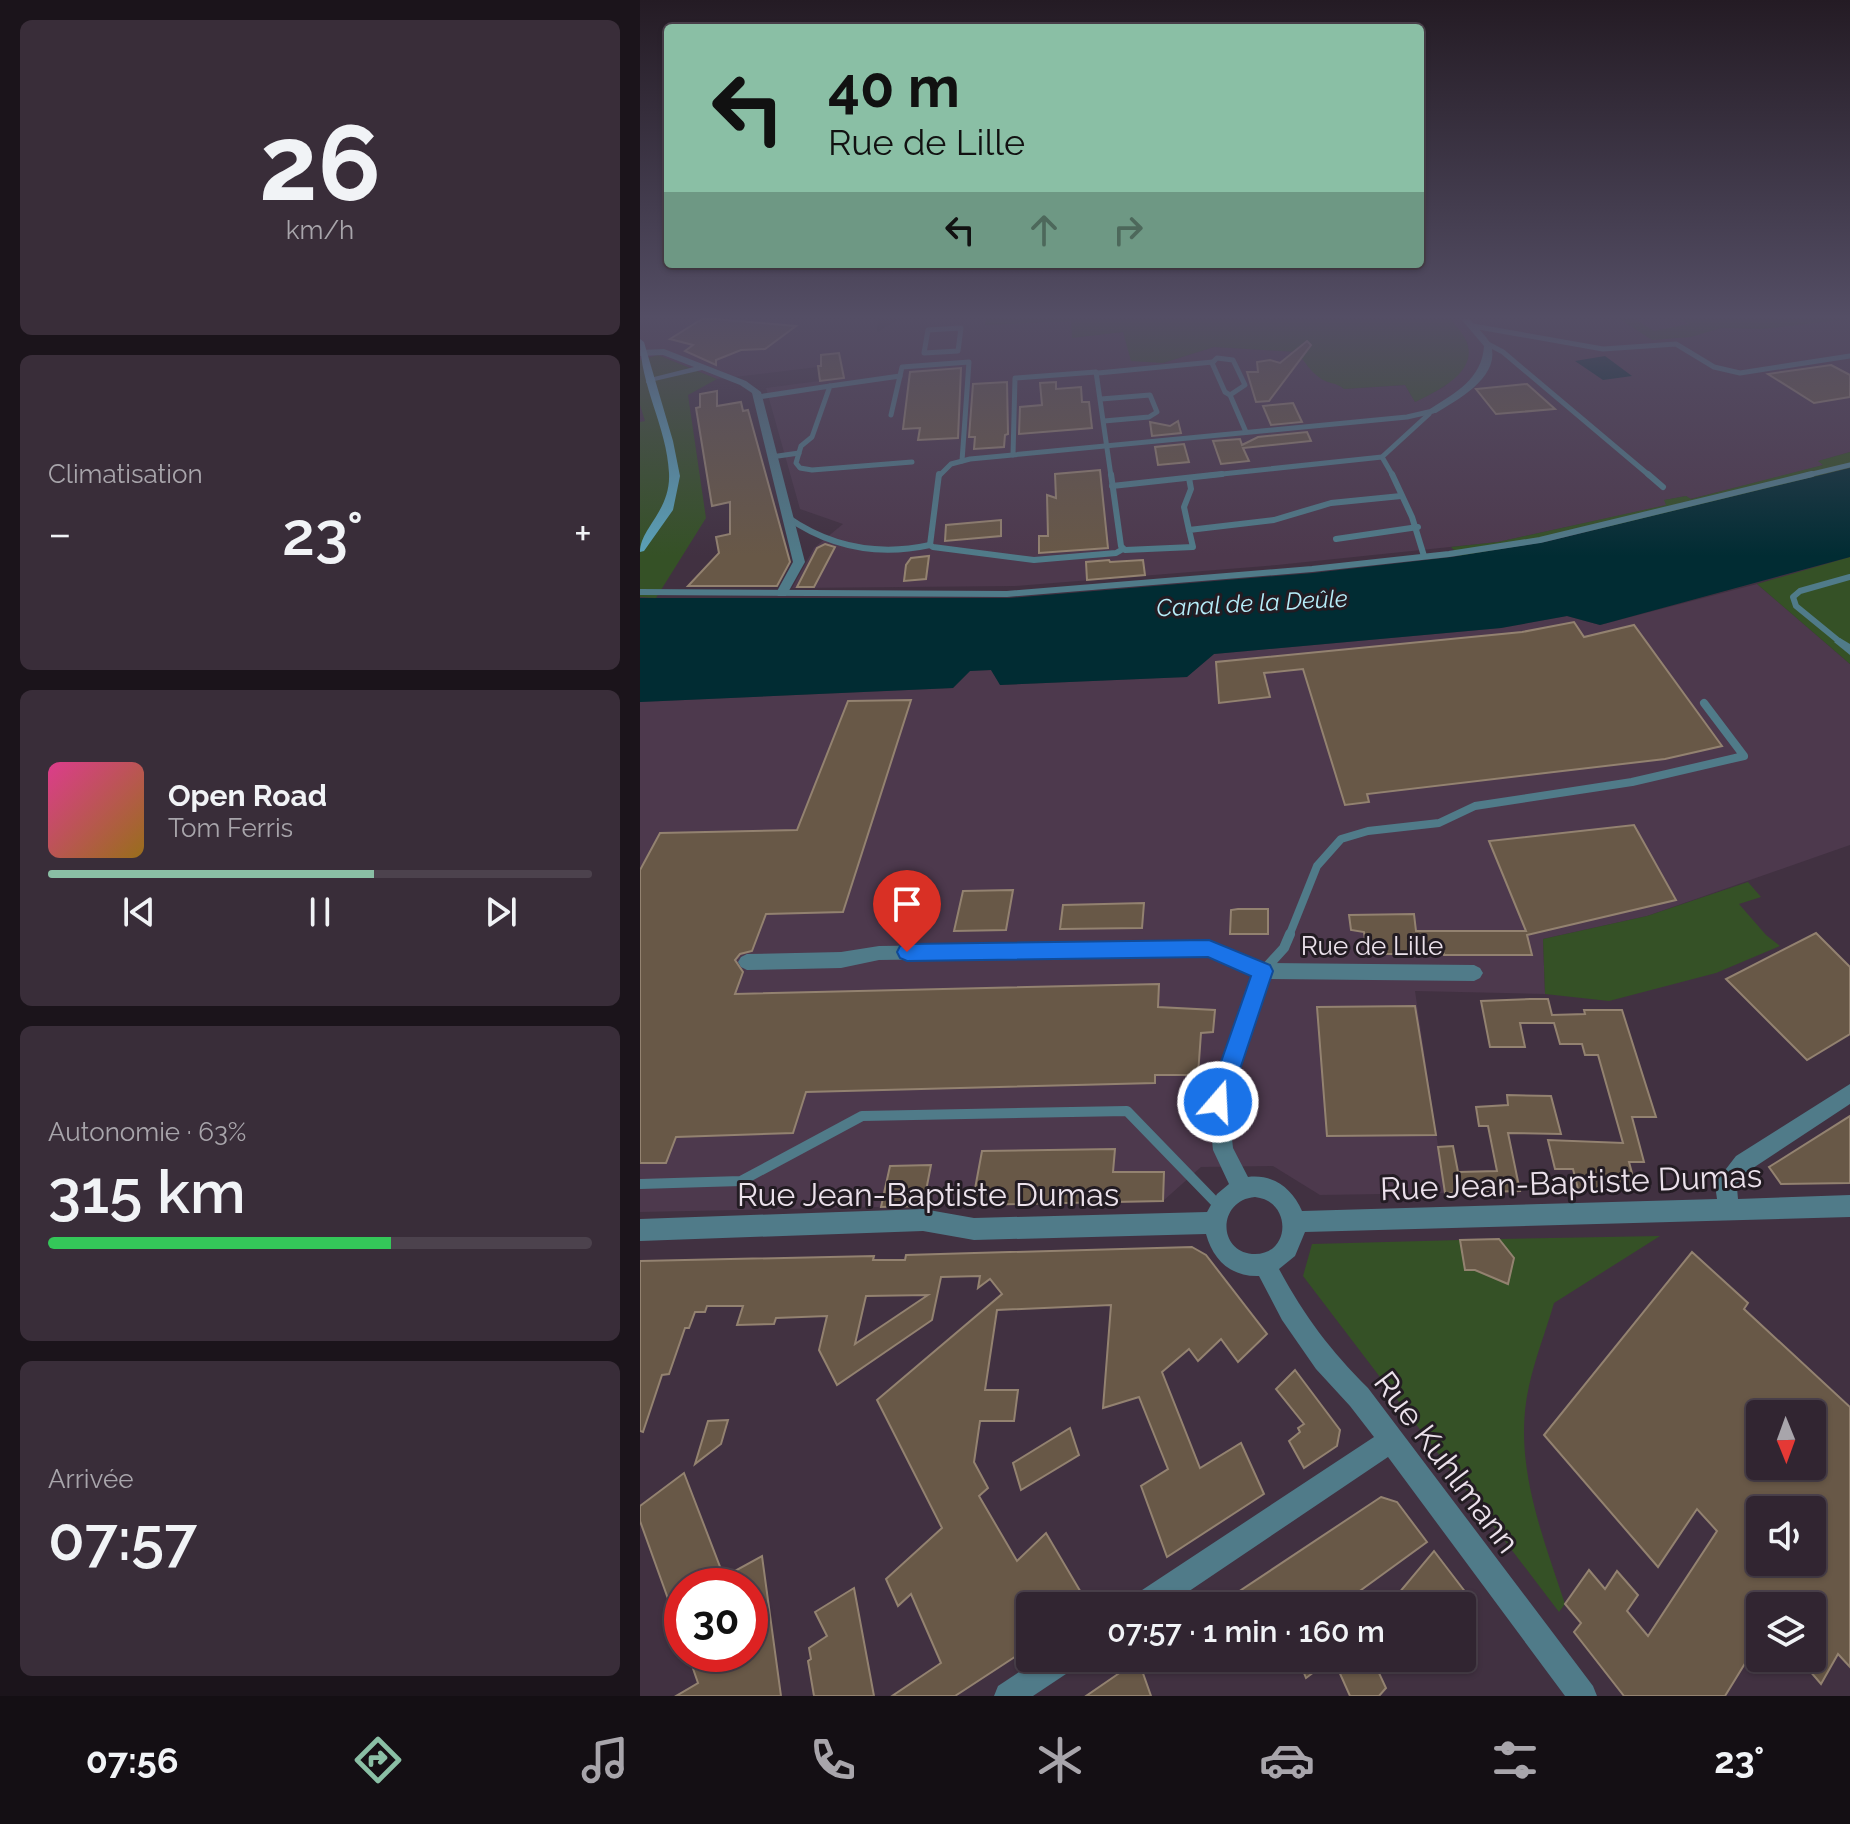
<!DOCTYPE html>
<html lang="fr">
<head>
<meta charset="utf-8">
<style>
	:root { --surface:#312531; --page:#392d39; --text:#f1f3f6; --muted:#a8a5ab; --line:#4c424d; --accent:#8abfa5 }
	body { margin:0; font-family:Raleway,sans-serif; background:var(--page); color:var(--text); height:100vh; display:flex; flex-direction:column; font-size:30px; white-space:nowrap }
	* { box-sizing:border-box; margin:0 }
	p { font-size:26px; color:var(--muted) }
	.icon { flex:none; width:44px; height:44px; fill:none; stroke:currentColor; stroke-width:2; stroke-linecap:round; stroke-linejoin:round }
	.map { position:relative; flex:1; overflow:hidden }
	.details { display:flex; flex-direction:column; gap:20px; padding:20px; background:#1b141b; width:640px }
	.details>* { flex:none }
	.hud { position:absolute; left:24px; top:24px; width:760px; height:244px; border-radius:8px; box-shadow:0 2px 6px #0004,0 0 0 2px var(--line); background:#8abfa5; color:#111; overflow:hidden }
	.needle { width:52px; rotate:179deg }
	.fabs { position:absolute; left:1106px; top:1400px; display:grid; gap:16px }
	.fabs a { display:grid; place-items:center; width:80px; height:80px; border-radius:8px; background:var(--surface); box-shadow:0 2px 6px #0004,0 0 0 2px var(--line); font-size:40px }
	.speed { position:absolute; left:24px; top:1568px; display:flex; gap:16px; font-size:40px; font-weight:700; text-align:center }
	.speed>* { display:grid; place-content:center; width:104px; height:104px; border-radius:50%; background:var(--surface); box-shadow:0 2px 6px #0004,0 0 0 2px var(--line); line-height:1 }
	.speed .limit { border:12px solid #d22; background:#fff; color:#111 }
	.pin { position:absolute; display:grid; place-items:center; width:68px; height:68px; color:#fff; margin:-82px -34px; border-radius:50% 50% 50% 0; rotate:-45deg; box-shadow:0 0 8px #0007 }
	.pin .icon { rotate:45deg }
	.me { position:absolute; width:88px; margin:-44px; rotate:19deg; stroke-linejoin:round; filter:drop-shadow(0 0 6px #0008) }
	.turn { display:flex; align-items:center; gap:28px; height:168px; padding:0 32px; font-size:36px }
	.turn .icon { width:104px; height:104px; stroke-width:2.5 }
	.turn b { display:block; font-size:56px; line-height:68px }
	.lanes { display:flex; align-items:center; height:76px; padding:0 32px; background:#0003; justify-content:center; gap:40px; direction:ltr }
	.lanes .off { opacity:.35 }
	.big { font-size:60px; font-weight:600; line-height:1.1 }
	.details .widget { flex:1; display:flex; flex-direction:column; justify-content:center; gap:12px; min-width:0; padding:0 28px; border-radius:12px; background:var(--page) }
	.details .dial { align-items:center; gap:0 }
	.dial b { font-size:104px; line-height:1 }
	.song { display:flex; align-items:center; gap:24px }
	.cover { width:96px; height:96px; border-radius:12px; background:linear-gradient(135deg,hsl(330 70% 55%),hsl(40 70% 35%)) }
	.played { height:8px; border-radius:4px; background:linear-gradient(90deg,var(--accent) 60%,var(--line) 60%) }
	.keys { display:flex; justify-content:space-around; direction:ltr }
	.heat { display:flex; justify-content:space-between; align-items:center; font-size:44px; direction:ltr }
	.charge { height:12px; border-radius:6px; background:linear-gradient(90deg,#34c759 63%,var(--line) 0) }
	.trip { position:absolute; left:376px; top:1592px; width:460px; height:80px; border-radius:8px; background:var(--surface); box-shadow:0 2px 6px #0004,0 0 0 2px var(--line); font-weight:600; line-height:80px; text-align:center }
	.menu { display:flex; height:128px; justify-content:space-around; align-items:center; background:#140f14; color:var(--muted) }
	.menu .icon { width:56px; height:56px }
	.menu .active { color:var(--accent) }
	.menu b { font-size:36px; color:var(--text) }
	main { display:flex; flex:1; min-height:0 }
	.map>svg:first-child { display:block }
</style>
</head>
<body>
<main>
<section class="details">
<div class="widget dial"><b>26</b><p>km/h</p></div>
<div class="widget"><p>Climatisation</p>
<div class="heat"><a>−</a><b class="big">23°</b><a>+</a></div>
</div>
<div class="widget">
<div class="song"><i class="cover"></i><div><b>Open Road</b><p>Tom Ferris</p></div></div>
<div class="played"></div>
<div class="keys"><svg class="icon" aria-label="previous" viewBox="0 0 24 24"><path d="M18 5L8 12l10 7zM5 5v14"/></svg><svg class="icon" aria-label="pause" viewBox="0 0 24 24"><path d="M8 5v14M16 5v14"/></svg><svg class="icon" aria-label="next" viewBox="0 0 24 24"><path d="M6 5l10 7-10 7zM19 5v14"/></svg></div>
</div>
<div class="widget"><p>Autonomie · 63%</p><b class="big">315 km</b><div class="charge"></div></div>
<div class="widget"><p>Arrivée</p><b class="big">07:57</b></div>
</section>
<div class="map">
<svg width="1210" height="1696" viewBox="0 0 1210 1696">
	<rect width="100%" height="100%" fill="#413141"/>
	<!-- built -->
	<g fill="#4d394d">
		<path d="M0,319h238l-1,13 21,-12 12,-1h76v6l86,-4 1,16 51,-5 39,31 51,-16 84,5 29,30 10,1 7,6 61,-4 10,17 29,-15 17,-16 7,-28 -17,-24h399v133l-31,9 5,4 -134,34 -4,-3 -21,4 2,5 -169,37 -221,23 -262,21 -223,2 22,-40 29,-24 -43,-15 -34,-121 53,-7 -1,-14 -101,12 -59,-24 -18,5z"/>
		<path d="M1117,584l93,80v181l-203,71 -104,23 2,55 -130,-3 30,202 -125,2 -47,-29 -72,1 -38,34 -523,11v-510l313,-14 17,-17 21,-1 10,15 185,-8 28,-23 287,-26 66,-12 33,9z"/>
	</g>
	<!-- green -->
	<g fill="#355126">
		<path d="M346,319h465c5,8 15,17 17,27 7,28 -33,46 -53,56l-10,-17 -61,4c-8,-7 -16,-5 -24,-11 -9,-6 -16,-17 -23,-26l-83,-5 -51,16 -32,-2 -8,-29 -51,6 -1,-17 -86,4z"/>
		<path d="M980,319h15l19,12 35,-7 -10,-5h169l-86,10 -41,-1 -30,9 -39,3z"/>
		<path d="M18,355l59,24 -29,16 18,123 -50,80 -16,-1v-175l5,-1 -5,-16v-45z"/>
		<path d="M1210,452v16c-129,33 -259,66 -390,88l-9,-9 47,-5 168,-37 -2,-5 22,-4 5,3 132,-34 -5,-4z"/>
		<path d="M1210,557v107l-93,-80z"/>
		<path d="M1108,882l13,15 -22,7 27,31 14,11 -64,27 -107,28 -64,-7 -2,-55 104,-23z"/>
		<path d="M1020,1236l-106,67c-8,28 -19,55 -25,83 -17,75 13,148 36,218l-6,8 -256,-336 9,-32 148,-4 5,30 12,1 31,13 6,-26 -15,-19z"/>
	</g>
	<!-- water -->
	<g fill="#012c33">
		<path d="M965,356l27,20 -29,4 -28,-19z"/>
		<path d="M1210,468v89l-250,68 -33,-9 -66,12 -287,26 -27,23 -187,8 -9,-15 -21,1 -17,17 -313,14v-104h369l304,-25 139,-16 93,-15z"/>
	</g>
	<!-- building -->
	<g fill="#685847" stroke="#938270" stroke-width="2" fill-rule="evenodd">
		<path d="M62,319h12l82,7 -31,23 -24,1 -25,10v5l-31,-14 8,-6 -23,-6z"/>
		<path d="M667,341l4,4 -42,56 -13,1 -9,-30h11l-1,-10 13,-2 10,3z"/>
		<path d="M199,353l5,25 -24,3 -2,-15h3v-11z"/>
		<path d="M1191,365l19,10v22l-36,6 -46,-29z"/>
		<path d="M321,368l-3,70 -40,2 2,-12 -17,1 7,-57z"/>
		<path d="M367,382l1,52 -3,1 -1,12 -30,2 1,-12h-6l4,-53z"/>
		<path d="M416,382v7l25,-2 1,15h7l3,26 -73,6 1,-27 22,-2 -2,-22z"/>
		<path d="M887,384l28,25 -59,5 -20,-25z"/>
		<path d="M77,391v15l24,-4 2,9 5,-1 42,152 -13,24h-89l31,-33 -3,-16 14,-3v-32l-18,4 -16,-98 4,-1v-13z"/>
		<path d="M653,403l9,19 -31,3 -8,-19z"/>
		<path d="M538,421l3,12 -29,3 -2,-14 20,4z"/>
		<path d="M667,432l4,9 -68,7 6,13 -28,3 -8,-23 27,-2 2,6 16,-8z"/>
		<path d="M544,444l5,18 -31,3 -3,-18z"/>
		<path d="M460,470l8,78 -69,5v-17h9l-1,-41 9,3 -1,-24z"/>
		<path d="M361,520v16l-56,5 1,-16z"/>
		<path d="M185,544l10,3 -21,40h-17l20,-39z"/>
		<path d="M289,556l-3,23 -22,2 2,-16 5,-7z"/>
		<path d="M469,560l1,2 33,-2 2,15 -58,5 -1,-18z"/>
		<path d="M934,622l10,15 50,-12 88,121 -57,13 -298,35 2,8 -24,3 -42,-136 -39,4 6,24 -51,6 -3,-41 306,-30z"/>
		<path d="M271,700l-68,212 -77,2 -14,37 -12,3 -5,6 8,12 -8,22 424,-10 -1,23 57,3 -2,22 -12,1 -3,42h-43v8l-349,9 -13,41 -117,4 -10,26h-26v-293l20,-37 137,-3 51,-129z"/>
		<path d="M994,825l42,75 -149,35 5,20h-88l-1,-6h-30v5h-46l-3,-22 -13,-2 -2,-15 65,-1 2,17h110l-37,-90z"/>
		<path d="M373,890l-7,40 -52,1 9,-40z"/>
		<path d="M504,903l-2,25 -82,1 3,-24z"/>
		<path d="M598,909h30v25h-38l1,-24z"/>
		<path d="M1176,933l34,34v67l-43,26 -81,-81z"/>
		<path d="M890,999h18l4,16 33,-1 -1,-4h38l34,107h-24l12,45h-15l7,26 -58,1 -5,-20h-18l-7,-29 75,3 -25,-88h-13l-3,-11h-22l-6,-21h-34l5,24h-35l-9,-46z"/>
		<path d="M775,1006l21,129 -109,1 -10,-129z"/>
		<path d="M867,1095l44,1 10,38 -53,-1 12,58 -75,2 -7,-46 15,-1 5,26 39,-1 -9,-45h-9l-3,-19 32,-2z"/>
		<path d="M1210,1116v67l-69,1 -12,-17z"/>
		<path d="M475,1149l-2,23h51l-1,29 -191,4 10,-54z"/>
		<path d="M291,1165l-8,41 -42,1 9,-41z"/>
		<path d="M859,1239l15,19 -6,26 -33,-14h-10l-5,-30z"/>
		<path d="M552,1247l14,8 61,79 -29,28 -17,-23 -23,22 -9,-12 -27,23 38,96 41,-25 23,51 -97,63 -26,-71 27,-17 -29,-72 -36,11 8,-103 -114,5 -12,80h33l-4,31h-34l-6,41 14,26 -9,8 38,65 29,-28 43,73h-71l12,41 -75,49h-63l49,-33 -30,-69 -13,12 -12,-27 56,-51 -65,-128 125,-106 -12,-15 -12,9 2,-12 -39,1 -9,43 -95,65 -18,-35 8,-34 -51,2 -2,6 -37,1 6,-19h-36l-2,6h-10l-6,16h-4l-16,46 -7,1 -19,57 -3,-1v-170l234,-5 -1,4h32l1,-5zM288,1295l-73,49 11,-48z"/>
		<path d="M1052,1252l56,51 -4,6 106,98v260l-12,-13 -17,30 -17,-20 3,-6h5v-8l8,-15 -8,-9v-20h-52v33l-35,57h-101l-50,-64 7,-9 -16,-19 24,-34 16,19 12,-18 21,24 -11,16 21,25 69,-105 -20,-22 -39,58 -114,-132zM1120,1414h52v52h-52zM1120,1510h52v52h-52z"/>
		<path d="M655,1370l45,60 -3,16 -33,22 -15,-27 11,-9 -2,-4 6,-4 -28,-35z"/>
		<path d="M88,1420l-7,24 -26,20 13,-43z"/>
		<path d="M430,1428l9,27 -58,35 -8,-27z"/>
		<path d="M44,1473l40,104 38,-21 19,140h-105l22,-13 -10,-29h62v-68h-68l-2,46 -40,-111v-15z"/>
		<path d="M741,1497l16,5 30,40 -81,59 3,5h-132z"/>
		<path d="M794,1551l42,55h-88z"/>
		<path d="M214,1588l20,108h-60l-6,-35 3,-2 -2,-11 18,-12 -12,-24z"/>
		<path d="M658,1658h35l-27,20z"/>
		<path d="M693,1658h39l14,30 -7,8h-29z"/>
		<path d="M498,1659l13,37h-65l32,-22z"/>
	</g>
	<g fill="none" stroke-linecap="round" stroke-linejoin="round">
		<!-- lane-far3 -->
		<g stroke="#507b89" stroke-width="5">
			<path d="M833,326l130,23 73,-5 38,23 26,6 110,-17"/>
			<path d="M321,328l-3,23 -34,2 4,-23z"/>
			<path d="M846,343l17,9 147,124"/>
			<path d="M577,358l16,2 12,25 -15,10 -5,-3 -13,-29z"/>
			<path d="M458,373l115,-11"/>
			<path d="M260,376l-70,10 -18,51 -11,9 -5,17 4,5 12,2 100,-8"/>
			<path d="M590,395l16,37"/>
			<path d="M118,397l72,-11"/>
			<path d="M461,399l49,-4 7,17 -8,5 -45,4"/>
			<path d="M251,415l11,-48 67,-5 -7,99"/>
			<path d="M373,455l2,-77 81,-6 15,104"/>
			<path d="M131,457l28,-4"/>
			<path d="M742,457l11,19"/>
			<path d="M299,476l12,-12 19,-5 437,-42 26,-6"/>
			<path d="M563,476l179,-19 47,-43"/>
			<path d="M1164,476l46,-11"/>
		</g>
		<!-- lane-far2 -->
		<g stroke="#507b89" stroke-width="6">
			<path d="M299,474l-9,71 3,2 101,13 82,-7 7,-4"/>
			<path d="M471,474l10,72 4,4 68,-3 -4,-17 85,-10 57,-17 70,-7"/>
			<path d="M752,474l20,43 12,39"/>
			<path d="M1008,474l15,13"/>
			<path d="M549,478l2,11 -7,18 5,23"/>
			<path d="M472,486l110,-12"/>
			<path d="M147,517c43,30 92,39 143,28"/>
			<path d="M696,539l82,-12"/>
			<path d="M0,592l367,2 305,-25 137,-15 91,-14 272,-66"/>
			<path d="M1200,642l-44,-36 -3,-9 7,-6 50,-14"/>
		</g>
		<!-- lane-far1 -->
		<path stroke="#507b89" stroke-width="8" d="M649,936l28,-70 24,-27 27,-8 71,-8 36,-17 157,-24 112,-26 -40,-53"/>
		<!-- lane -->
		<g stroke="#507b89" stroke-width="10">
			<path d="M623,971l21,-23 6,-14"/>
			<path d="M0,1184l101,-3 121,-65 265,-5 93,96"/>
		</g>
		<!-- street -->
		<g fill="#507b89" fill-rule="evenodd">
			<path d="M821,319h8c7,8 22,20 23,30 5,30 -35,51 -56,64h-6v-4c25,-16 52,-30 54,-63z"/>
			<path d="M24,349l82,32 15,11 44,170 -19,34h-8l-2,-3 17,-31 -41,-169 -12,-8 -38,-15 -56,13v-4l48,-12 -31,-12 -23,1v-6z"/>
			<path d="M1200,638l10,6v11l-16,-13z"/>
			<path d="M569,941l55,22 210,2 6,3 3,5 -3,5 -6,3 -205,-2 -41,123 5,46 15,29c25,-3 44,11 54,34l415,-12 -2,-14 4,-7 17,-22 114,-72v20l-100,66 -13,18 1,11 112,-4v22l-545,15 -10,24 -16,13c26,48 51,81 89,119l225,298 4,10h-32l-177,-239 -221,149h-38l4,-10 241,-159 -24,-31 -34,-37 -34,-49 -23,-44c-28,1 -46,-16 -53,-42l-232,6 -51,-9 -283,10v-22l283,-10 51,9 233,-6 10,-18 12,-10 -16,-34 -5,-48 45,-127 -45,-20 -329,5 -38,8 -94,2 -6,-3 -3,-5 3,-5 6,-3 94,-2 38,-6zM615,1197c38,4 36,60 -3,57 -35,-3 -34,-54 3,-57z"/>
			<path d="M400,1658h39l-4,10 -42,28h-39l4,-10z"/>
		</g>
		<!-- secondary -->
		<path fill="#5aa1b7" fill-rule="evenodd" d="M0,339l4,3 2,7 27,92 7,35 -7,34 -29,41 -4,1c0,-24 31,-41 29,-79 -2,-46 -29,-87 -29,-134z"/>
	</g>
	<!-- sky -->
	<linearGradient id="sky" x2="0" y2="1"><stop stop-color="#241b24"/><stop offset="0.57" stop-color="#544e65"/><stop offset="1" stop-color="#544e65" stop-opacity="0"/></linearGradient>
	<rect width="1210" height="556" fill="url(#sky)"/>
	<!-- route -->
	<path fill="#1a73e8" stroke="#114b97" stroke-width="2" d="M569,940l61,25 3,6 -44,131 -3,7 -8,4 -8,-4 -3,-7 44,-126 -43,-19 -301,4 -7,-3 -3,-6 3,-6 7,-2z"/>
	<g text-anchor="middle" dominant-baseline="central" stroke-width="6" stroke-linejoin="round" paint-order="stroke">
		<!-- far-water labels -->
		<g font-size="24" font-style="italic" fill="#b6edf9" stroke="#231c23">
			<text transform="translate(612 603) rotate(-3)">Canal de la Deûle</text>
		</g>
		<!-- street labels -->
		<g font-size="26" fill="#ebe1eb" stroke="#231c23">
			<text x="732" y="946">Rue de Lille</text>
		</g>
		<!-- near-street labels -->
		<g font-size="32" fill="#ebe1eb" stroke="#231c23">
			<text transform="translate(931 1182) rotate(-2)">Rue Jean-Baptiste Dumas</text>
			<text x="288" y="1194">Rue Jean-Baptiste Dumas</text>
			<text transform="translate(807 1462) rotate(53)">Rue Kuhlmann</text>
		</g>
	</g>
</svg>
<div class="fabs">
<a><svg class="needle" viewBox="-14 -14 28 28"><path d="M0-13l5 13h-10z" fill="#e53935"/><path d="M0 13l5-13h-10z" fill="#a8a5ab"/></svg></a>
<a><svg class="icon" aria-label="sound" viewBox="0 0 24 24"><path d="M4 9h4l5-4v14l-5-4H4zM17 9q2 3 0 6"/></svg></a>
<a><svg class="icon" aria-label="layers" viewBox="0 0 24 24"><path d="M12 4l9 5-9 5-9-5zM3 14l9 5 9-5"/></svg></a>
</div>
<div class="speed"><div class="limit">30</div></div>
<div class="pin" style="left:267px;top:952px;background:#d93025"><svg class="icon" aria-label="arrive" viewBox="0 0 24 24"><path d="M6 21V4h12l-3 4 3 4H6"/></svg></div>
<svg class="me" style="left:578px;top:1102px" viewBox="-20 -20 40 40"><circle r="17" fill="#1a73e8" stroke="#fff" stroke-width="3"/><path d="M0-11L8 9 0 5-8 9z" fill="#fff"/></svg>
<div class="trip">07:57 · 1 min · 160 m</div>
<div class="hud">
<div class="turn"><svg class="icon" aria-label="left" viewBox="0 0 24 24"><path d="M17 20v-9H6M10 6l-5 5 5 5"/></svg><div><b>40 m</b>Rue de Lille</div></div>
<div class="lanes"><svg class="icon" aria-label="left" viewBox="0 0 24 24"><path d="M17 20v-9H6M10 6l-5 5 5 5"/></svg><svg class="icon off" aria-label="ahead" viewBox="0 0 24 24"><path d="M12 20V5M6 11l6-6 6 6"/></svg><svg class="icon off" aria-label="right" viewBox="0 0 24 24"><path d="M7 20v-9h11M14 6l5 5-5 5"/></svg></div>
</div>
</div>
</main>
<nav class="menu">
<b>07:56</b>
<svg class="icon active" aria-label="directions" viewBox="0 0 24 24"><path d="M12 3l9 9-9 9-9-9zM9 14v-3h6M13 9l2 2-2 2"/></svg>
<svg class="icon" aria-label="music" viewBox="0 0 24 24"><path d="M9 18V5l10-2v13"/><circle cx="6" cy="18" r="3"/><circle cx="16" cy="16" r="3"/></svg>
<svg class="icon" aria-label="phone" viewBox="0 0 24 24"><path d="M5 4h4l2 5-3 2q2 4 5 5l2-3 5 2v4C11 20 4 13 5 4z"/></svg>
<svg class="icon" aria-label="climate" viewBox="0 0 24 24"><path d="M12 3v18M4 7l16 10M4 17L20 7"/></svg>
<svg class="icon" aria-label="car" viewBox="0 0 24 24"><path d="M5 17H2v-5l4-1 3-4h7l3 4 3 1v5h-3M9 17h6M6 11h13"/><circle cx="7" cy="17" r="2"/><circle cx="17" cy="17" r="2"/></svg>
<svg class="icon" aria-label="filters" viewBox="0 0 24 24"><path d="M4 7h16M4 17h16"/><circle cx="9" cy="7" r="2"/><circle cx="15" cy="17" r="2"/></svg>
<b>23°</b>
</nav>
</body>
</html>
